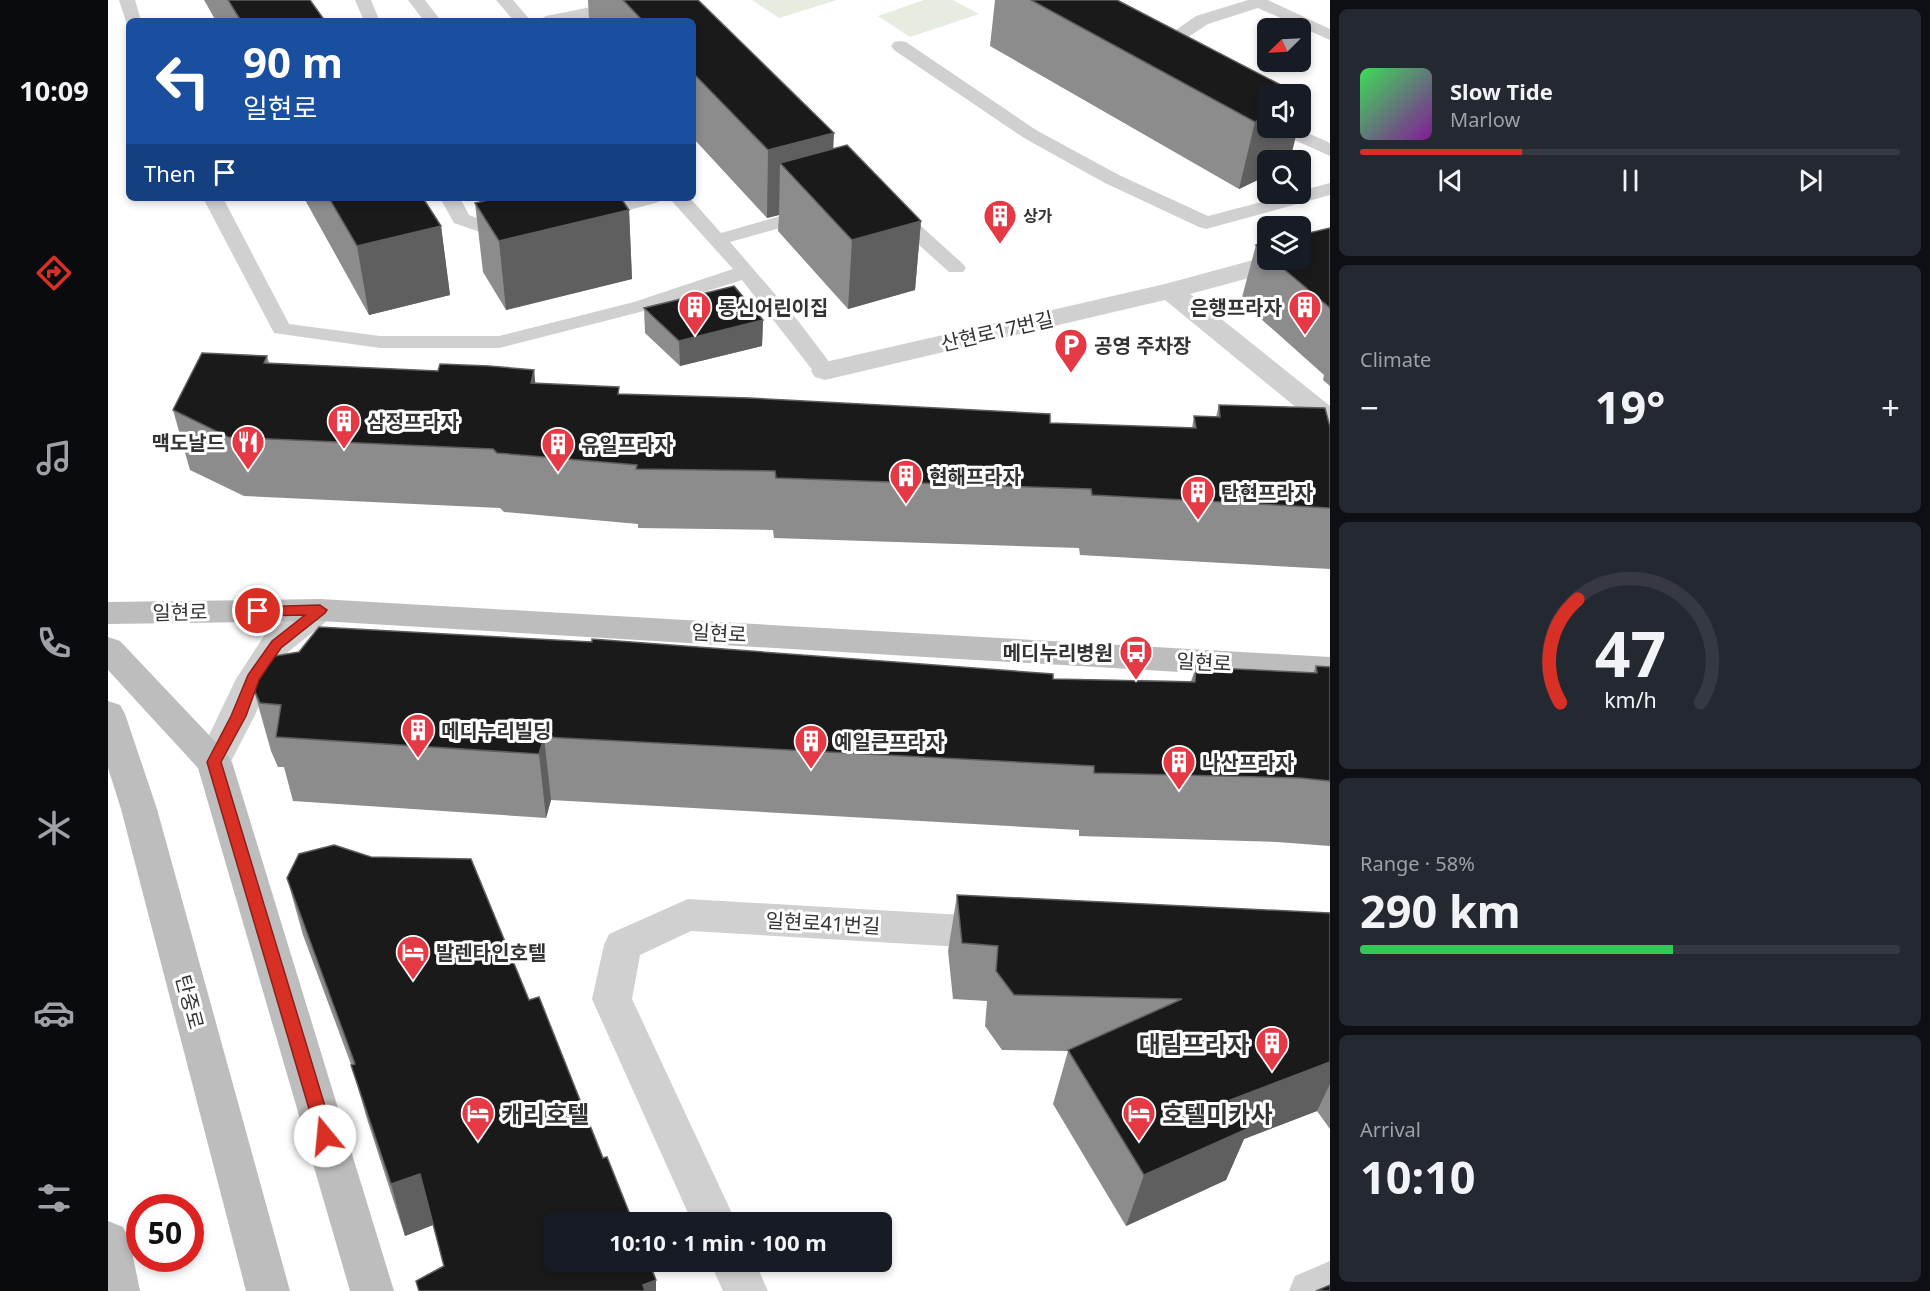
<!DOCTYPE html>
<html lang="en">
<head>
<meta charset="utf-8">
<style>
	:root { --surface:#171b24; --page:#242831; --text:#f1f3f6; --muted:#9ea1a6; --line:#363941; --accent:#d93025 }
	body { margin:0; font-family:"Noto Sans","Noto Sans KR",sans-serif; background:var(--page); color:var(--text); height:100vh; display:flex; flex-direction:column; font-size:22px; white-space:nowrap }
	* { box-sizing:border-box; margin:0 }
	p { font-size:20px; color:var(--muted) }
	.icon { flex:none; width:33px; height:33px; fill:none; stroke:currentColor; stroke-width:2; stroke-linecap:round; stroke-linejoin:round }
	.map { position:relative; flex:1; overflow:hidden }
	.panel { display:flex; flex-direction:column; gap:9px; padding:9px; background:#0d0f14; width:600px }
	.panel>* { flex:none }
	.banner { position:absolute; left:18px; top:18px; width:570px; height:183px; border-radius:9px; box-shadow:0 3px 9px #0003; background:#1a4fa0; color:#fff; overflow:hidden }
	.needle { width:39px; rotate:246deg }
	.tools { position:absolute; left:1149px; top:18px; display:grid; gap:12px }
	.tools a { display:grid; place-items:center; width:54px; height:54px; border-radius:9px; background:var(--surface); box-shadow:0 3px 9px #0003; font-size:30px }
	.speed { position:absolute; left:18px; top:1194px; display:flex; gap:12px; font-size:30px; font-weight:700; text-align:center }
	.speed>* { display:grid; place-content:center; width:78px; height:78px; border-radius:50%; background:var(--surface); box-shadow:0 3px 9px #0003; line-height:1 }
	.speed .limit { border:9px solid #d22; background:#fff; color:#111 }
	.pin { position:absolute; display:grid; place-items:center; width:51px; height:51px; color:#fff; margin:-26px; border:3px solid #fff; border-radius:50%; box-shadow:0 2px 6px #0007 }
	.me { position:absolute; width:66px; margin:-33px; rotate:343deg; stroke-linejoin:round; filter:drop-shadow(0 0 4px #0008) }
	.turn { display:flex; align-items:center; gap:21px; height:126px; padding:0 18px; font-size:27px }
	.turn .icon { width:78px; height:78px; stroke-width:2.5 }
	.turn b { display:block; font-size:42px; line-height:51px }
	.then { display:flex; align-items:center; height:57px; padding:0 18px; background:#0003; gap:12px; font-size:22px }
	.big { font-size:45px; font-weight:700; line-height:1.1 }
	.panel .card { flex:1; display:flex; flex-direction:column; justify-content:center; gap:9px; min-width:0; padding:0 21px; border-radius:9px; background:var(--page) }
	.panel .dial { align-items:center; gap:0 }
	.dial svg { height:156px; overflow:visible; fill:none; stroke:var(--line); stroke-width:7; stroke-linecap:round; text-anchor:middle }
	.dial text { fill:var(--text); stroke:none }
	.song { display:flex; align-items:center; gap:18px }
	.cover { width:72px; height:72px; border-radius:9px; background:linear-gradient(135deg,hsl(130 70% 55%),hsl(290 70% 35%)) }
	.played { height:6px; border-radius:3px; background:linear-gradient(90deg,var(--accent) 30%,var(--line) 30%) }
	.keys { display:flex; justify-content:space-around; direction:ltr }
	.heat { display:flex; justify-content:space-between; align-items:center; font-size:33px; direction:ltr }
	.charge { height:9px; border-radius:4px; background:linear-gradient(90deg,#34c759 58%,var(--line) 0) }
	.trip { position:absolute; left:436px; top:1212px; width:348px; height:60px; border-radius:9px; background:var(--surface); box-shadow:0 3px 9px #0003; font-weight:700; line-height:60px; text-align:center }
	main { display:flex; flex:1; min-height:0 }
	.tab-bar { display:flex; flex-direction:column; width:108px; justify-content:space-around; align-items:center; background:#090b0e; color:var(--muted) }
	.tab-bar .icon { width:42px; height:42px }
	.tab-bar .on { color:var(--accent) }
	.tab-bar b { font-size:27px; color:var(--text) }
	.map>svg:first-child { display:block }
</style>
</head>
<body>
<main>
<nav class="tab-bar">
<b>10:09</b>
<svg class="icon on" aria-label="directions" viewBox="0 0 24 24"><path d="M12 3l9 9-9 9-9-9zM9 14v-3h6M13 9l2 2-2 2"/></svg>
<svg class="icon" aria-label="music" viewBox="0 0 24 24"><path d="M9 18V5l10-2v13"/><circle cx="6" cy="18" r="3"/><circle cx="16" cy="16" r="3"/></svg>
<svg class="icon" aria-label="phone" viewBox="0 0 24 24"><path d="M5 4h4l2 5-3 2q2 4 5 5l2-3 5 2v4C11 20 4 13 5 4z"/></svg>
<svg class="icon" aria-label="climate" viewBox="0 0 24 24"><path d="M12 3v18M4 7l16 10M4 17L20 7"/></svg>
<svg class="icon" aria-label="car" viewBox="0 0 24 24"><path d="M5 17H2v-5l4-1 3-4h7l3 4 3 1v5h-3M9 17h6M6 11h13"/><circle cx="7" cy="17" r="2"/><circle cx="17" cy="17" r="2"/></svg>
<svg class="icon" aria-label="filters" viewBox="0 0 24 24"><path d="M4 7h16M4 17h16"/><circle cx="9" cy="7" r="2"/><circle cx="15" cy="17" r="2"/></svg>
</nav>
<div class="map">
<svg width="1222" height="1291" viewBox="0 0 1222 1291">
	<rect width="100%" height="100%" fill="#fff"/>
	<!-- green -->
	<g fill="#e6ecdf">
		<path d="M644,0h85l-58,18z"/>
		<path d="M816,0h29l26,14 -69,23 -32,-21z"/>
	</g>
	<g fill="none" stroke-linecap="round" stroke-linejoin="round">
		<!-- service -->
		<g fill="#d0d0d0" fill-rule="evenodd">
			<path d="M11,0h16l6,21h-12v4h-2z"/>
			<path d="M247,0h16l7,17 -2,4h-12z"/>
			<path d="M300,0h17l16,21h-17z"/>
			<path d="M388,0h17l18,21h-17z"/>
			<path d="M518,0h33l-8,5 -80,16h-33l8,-5z"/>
			<path d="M1140,0h20l62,29v11l-72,-32 -50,16 -50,33h-12l-3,-4 53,-37z"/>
			<path d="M792,41l6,1 130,88 83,45 89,41 84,-22h8v-3l30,-8v12l-124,34 -7,-2 -94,-44 -81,-45 -130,-88 -3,-4 3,-4z"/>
			<path d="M1166,128h23l33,15v13l-53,-24z"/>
			<path d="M95,198h20l66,126 91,12h119l135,-34 99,-33 -64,-71h21l31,35 91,-26 7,2 3,4 -3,4 -89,25 69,80 37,49 -3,5 -8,2 -8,-2 -75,-96 -94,30 -149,38h-119l-106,-15z"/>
			<path d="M332,198h20l9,17 32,12h15l3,4 -3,4 -16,4 -46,-16z"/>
			<path d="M522,198h32l-3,4 -67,18 -7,-2 -3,-4 3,-4z"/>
			<path d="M786,206l7,2 62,56 3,4 -3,4h-14l-62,-56 -3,-4 3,-4z"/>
		</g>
		<!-- minor -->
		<g fill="#d0d0d0" fill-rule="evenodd">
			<path d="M1160,256v4h29l-4,6 -103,28 140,112v24l-10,-3 -155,-127 -340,80 -10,-3 -4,-6 4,-6 10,-3 340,-78z"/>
			<path d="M580,899l309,18 13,5 6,11 -6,11 -13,5 -306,-18 -51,24 -8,44 104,223h-44l-100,-223 12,-54 5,-11z"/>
			<path d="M1222,1261v30h-41l6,-15z"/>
			<path d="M602,1262h45l13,29h-45z"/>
		</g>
		<!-- tertiary -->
		<path fill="#d0d0d0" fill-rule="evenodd" d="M212,599l11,3 5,8 -5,8 -43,34 -19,30 -14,33 -29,56 -12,4 -12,-4 -6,-9 40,-83 28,-43 45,-34z"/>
		<!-- secondary -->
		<g fill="#bdbdbd" fill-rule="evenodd">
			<path d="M212,599l1010,58v24l-1010,-60 -212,3v-22z"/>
			<path d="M0,637l12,4 106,112 6,9 162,529h-44l-152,-523 -90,-98z"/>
			<path d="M0,701l12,4 5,9 32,95 133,482h-44l-125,-482 -13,-41z"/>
			<path d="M0,1221l15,6 7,15 10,49h-32z"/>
		</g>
	</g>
	<!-- wall -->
	<g fill="#8c8c8c">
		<path d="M96,0h106l15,21h-109z"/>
		<path d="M480,0h110l135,149 88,72 -6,69 -67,19 -70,-78 1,-16 -12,3 -74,-80v-117h-104z"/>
		<path d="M887,0h122l181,94 -30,66v15l-29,14 -249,-143z"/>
		<path d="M196,198h119l18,28 9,69 -81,20z"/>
		<path d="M367,203l154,7 3,69 -126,31 -23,-38z"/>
		<path d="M1222,228v158l-7,-6 1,-5 -83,-74 15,-56 12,-3v18h32z"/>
		<path d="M536,308l119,12 -1,26 -82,20 -35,-33z"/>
		<path d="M159,356l2,7 169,8 96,-1 1,13 85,11 430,29 142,5 2,-12 22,1 3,-12 111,22v142l-250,-14 -1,-7 -305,-10 -1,-8 -135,-2v-4l-134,-12 -4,-4 -256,-12 -54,-26 -17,-60z"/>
		<path d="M1208,666l14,1v179l-53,-4 -198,-6v-6l-528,-30 -5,18 -253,-17 -9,-34h-6l-7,-16 -18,-64 800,-8 138,2 5,-14 117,6z"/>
		<path d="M179,878l242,122 74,158 53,133h-237l-3,-10 28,-14 -11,-42 -28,11 -38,-117 -15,-52 -49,-132z"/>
		<path d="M849,895l373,18v216l-13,-18 -73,28 -18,41 -100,46 -73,-122 15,-53 -66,-1 -17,-24 2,-25 -34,-2 -5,-48z"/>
	</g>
	<!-- shaded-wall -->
	<g fill="#5f5f5f">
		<path d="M1198,98l-6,21v-18z"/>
		<path d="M1160,116v12h30l-8,32h-22v15l-29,14 16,-67z"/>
		<path d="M726,133l-3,67 -51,-37 -1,52 -12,3 1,-68z"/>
		<path d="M521,210l3,69 -126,31 -7,-69z"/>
		<path d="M813,221l-6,69 -67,19 4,-69z"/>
		<path d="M333,226l9,69 -81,20 -12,-69z"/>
		<path d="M655,320l-1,26 -82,20 -1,-25z"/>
		<path d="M426,370l6,59 -9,-46z"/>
		<path d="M436,737l7,63 -5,18 -7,-64z"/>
		<path d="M1222,1062v22l-13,27 -73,28 -18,41 -100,46 18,-51 86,-75z"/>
		<path d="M312,1174l13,51 -28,11 -14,-52z"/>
		<path d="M548,1280v11h-13v-6z"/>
	</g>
	<!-- building -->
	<g fill="#1a1a1a" stroke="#5f5f5f" stroke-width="1.5">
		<path d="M120,0h82l15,21h-84z"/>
		<path d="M515,0h75l136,133 -66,17 -75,-77v-52h-50z"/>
		<path d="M923,0h86l181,94h-30v22l-13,6z"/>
		<path d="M1192,96l6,2 -6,3z"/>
		<path d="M739,145l74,76 -69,19 -72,-77z"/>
		<path d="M221,198h94l18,28 -84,20z"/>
		<path d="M389,198h124l8,12 -130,31 -24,-38z"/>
		<path d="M1222,228v80l-57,-48h27v-25z"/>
		<path d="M1160,242v13l-12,-10z"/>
		<path d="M626,286l29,34 -84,21 -35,-33z"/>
		<path d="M94,353l65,3 -3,7 174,8 2,-7 49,2 45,4 -3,13 88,4 -1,7 131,4 301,16v9l146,5 -2,-12 26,1 -1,-12 106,3 5,19v81l-238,-13 -1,-6 -315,-11 -1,-7 -139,-2 1,-4 -140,-12 -4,-4 -265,-12 -55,-27z"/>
		<path d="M211,627l273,15v-3l461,35v5l142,3 1,-15 121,6 -1,-7 14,1v114l-30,-3 -206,-5v-7l-550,-29 -5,17 -263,-17 5,-32 -21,-2 -7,-16 4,-16 18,-15 24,-4z"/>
		<path d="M226,845l37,12 100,2 58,141 10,-3 64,161 4,-1 26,65h-78v40h94l7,18 -13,5 2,6h-226l-3,-10 28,-15 -24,-92 -29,10 -40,-119 4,-1 -68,-186 12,-24z"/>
		<path d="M849,895l373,18v149l-100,38 19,28 -105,47 -76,-125 114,-51 -168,-4 -18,-24 2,-25 -36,-3z"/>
		<path d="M1222,1285v6h-14z"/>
	</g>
	<!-- route -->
	<path fill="#d93025" stroke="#8d1f18" stroke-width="1.5" d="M212,605l7,5 -2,3 -44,35 -12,17 -10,15 -13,36 -25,46 113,374 -3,6 -6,2 -6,-2 -2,-6 -110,-374 24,-46 17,-41 24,-34 33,-26 -47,1 -5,-2 -2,-3 2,-4z"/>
	<!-- icons -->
	<defs>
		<g id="building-pin" transform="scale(1.725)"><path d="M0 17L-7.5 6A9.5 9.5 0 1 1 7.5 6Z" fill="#e63946" stroke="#fff"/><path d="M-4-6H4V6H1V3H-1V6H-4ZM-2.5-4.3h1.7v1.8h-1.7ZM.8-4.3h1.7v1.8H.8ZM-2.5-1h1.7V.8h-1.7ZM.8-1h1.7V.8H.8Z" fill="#fff"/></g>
		<g id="parking-pin" transform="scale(1.725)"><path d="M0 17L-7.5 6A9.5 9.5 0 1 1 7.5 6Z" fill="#e63946" stroke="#fff"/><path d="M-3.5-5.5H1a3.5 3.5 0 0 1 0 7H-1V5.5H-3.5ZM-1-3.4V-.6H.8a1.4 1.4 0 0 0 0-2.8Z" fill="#fff"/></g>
		<g id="restaurant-pin" transform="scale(1.725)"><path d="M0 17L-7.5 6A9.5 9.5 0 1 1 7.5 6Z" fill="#e63946" stroke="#fff"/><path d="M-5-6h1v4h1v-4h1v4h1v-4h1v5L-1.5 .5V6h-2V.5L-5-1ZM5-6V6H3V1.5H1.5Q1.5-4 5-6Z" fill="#fff"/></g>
		<g id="bus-pin" transform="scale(1.725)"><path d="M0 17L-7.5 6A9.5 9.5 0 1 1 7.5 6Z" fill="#e63946" stroke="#fff"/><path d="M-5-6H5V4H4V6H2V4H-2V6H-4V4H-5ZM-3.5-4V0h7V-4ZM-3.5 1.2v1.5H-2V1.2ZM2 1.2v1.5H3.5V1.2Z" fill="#fff"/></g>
		<g id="hotel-pin" transform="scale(1.725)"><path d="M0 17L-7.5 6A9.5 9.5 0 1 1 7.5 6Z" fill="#e63946" stroke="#fff"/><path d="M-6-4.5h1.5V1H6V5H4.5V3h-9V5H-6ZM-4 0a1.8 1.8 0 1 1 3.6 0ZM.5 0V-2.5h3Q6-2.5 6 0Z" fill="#fff"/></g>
	</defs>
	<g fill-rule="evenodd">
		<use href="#building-pin" x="892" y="216"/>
		<use href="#building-pin" x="587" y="307"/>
		<use href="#building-pin" x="1197" y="307"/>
		<use href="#parking-pin" x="963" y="345"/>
		<use href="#building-pin" x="236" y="421"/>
		<use href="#restaurant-pin" x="140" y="442"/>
		<use href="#building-pin" x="450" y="444"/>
		<use href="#building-pin" x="798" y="476"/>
		<use href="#building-pin" x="1090" y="492"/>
		<use href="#bus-pin" x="1028" y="652"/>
		<use href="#building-pin" x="310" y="730"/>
		<use href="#building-pin" x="703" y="741"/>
		<use href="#building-pin" x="1071" y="762"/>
		<use href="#hotel-pin" x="305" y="952"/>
		<use href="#building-pin" x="1164" y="1043"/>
		<use href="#hotel-pin" x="370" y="1113"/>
		<use href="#hotel-pin" x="1031" y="1113"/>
	</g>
	<g text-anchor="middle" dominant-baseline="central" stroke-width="6" stroke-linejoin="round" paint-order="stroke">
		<!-- far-poi labels -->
		<g font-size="16" font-weight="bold" fill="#333" stroke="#fff" text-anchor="start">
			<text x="915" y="216">상가</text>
		</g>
		<!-- poi labels -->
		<g font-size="20" font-weight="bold" fill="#333" stroke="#fff" text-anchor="start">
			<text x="610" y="307">동신어린이집</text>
			<text x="1174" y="307" text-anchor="end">은행프라자</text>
			<text x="986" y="345">공영 주차장</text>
			<text x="259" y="421">삼정프라자</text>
			<text x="117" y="442" text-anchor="end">맥도날드</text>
			<text x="473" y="444">유일프라자</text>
			<text x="821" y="476">현해프라자</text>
			<text x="1113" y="492">탄현프라자</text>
			<text x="1005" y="652" text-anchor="end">메디누리병원</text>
			<text x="333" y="730">메디누리빌딩</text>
			<text x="726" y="741">예일큰프라자</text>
			<text x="1094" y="762">나산프라자</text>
			<text x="328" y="952">발렌타인호텔</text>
		</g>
		<!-- street labels -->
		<g font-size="20" fill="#333" stroke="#fff">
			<text transform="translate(889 331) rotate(-13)">산현로17번길</text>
			<text transform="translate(72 612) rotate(-1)">일현로</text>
			<text transform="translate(611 633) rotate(3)">일현로</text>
			<text transform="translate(1096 662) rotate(3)">일현로</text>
			<text transform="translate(715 923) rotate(3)">일현로41번길</text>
			<text transform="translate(82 1002) rotate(75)">탄중로</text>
		</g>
		<!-- near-poi labels -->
		<g font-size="24" font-weight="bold" fill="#333" stroke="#fff" text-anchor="start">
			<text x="1141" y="1043" text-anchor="end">대림프라자</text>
			<text x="393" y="1113">캐리호텔</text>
			<text x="1054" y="1113">호텔미카사</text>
		</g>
	</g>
</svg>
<div class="tools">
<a><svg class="needle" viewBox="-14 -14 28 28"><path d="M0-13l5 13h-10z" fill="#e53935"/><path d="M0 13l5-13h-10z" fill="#9ea1a6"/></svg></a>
<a><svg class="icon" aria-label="sound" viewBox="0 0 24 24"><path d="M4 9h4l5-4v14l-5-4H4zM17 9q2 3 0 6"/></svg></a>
<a><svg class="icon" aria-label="search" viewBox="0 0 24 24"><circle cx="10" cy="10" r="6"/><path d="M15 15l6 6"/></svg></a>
<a><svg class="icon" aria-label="layers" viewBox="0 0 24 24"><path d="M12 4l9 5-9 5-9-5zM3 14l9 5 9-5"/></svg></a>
</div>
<div class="speed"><div class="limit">50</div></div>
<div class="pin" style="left:150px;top:611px;background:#d93025"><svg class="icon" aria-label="arrive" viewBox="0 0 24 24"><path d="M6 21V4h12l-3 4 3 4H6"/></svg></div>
<svg class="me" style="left:217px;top:1136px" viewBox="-20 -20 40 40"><circle r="19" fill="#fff"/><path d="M0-13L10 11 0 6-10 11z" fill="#d93025"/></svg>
<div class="trip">10:10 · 1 min · 100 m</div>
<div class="banner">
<div class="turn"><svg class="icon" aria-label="left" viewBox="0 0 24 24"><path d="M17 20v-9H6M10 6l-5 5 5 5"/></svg><div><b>90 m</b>일현로</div></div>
<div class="then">Then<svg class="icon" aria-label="arrive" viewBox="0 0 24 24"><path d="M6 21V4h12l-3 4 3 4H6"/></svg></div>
</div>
</div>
<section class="panel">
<div class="card">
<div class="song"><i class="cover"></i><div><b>Slow Tide</b><p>Marlow</p></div></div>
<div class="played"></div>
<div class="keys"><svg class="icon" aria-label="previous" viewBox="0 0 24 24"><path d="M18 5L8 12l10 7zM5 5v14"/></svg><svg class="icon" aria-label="pause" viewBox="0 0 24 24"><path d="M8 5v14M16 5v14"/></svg><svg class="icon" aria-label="next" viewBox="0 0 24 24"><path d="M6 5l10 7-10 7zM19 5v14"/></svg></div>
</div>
<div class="card"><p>Climate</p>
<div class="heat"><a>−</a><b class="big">19°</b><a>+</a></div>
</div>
<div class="card dial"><svg viewBox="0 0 100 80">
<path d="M14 69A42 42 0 1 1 86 69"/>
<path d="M14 69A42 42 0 0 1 23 16" stroke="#d93025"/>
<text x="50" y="56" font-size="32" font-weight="700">47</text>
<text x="50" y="72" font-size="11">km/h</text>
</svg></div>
<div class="card"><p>Range · 58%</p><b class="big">290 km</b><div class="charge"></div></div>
<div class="card"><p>Arrival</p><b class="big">10:10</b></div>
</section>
</main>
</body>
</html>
